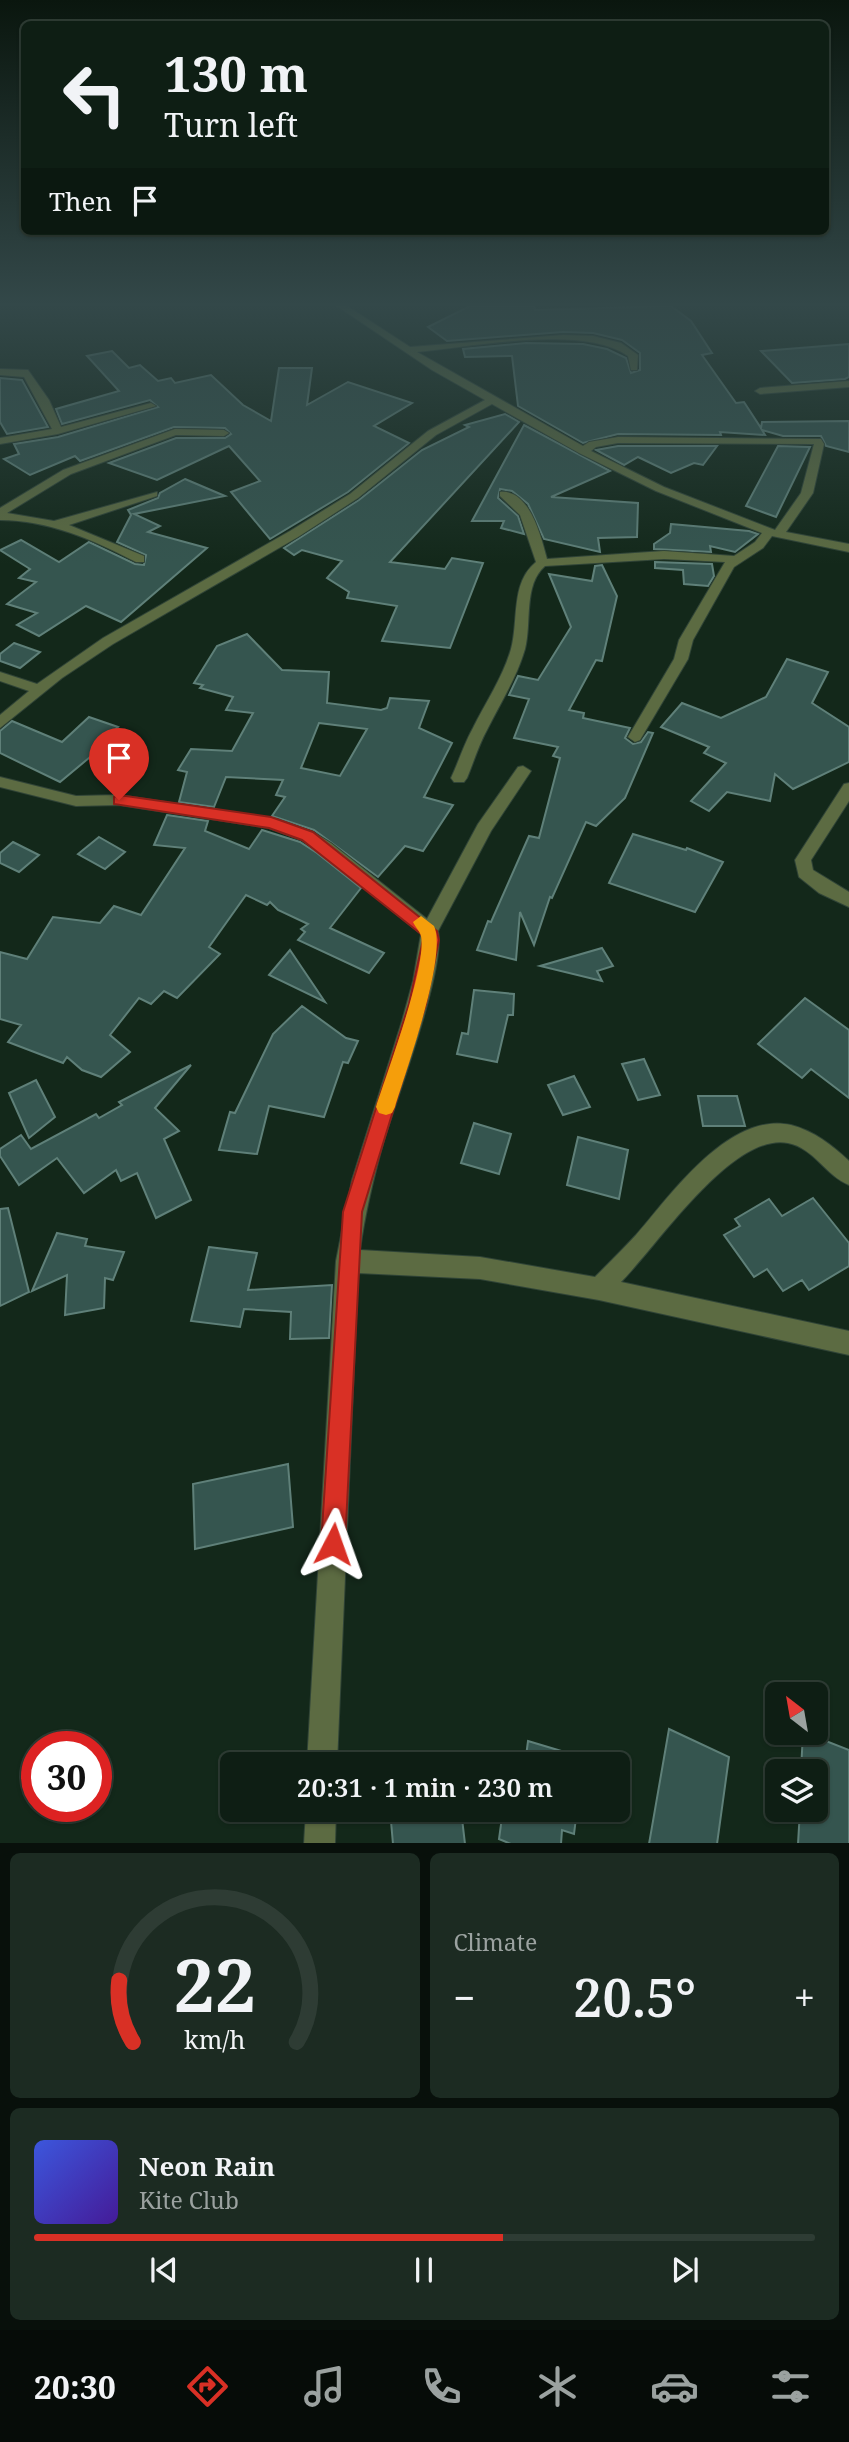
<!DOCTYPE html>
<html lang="en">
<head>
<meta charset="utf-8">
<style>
	:root { --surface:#0e1e14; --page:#1c2b22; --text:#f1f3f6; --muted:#9ba2a0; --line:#2e3c34; --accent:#d93025 }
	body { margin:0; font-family:"Noto Serif",serif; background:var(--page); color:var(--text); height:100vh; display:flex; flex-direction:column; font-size:26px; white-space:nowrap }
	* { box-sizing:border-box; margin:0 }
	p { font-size:23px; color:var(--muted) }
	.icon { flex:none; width:38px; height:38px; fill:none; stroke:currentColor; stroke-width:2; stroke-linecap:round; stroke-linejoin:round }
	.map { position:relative; height:1843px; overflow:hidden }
	.panel { display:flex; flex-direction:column; gap:10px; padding:10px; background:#08100b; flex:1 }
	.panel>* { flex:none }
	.top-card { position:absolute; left:21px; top:21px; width:808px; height:214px; border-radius:10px; box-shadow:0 2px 5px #0004,0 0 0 2px var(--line); background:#0e1e14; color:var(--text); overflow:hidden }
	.needle { width:46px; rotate:329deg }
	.buttons { position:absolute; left:765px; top:1682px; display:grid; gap:14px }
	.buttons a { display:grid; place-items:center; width:63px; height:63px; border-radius:10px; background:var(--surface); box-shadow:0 2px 5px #0004,0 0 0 2px var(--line); font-size:35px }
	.speed { position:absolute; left:21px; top:1731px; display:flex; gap:14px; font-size:35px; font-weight:700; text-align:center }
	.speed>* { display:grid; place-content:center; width:91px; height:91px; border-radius:50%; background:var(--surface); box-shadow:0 2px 5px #0004,0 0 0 2px var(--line); line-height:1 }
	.speed .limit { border:10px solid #d22; background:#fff; color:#111 }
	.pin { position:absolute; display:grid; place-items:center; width:60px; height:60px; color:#fff; margin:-72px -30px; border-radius:50% 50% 50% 0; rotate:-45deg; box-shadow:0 0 7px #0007 }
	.pin .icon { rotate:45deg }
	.me { position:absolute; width:77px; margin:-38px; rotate:4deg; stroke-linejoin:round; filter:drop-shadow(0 0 5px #0008) }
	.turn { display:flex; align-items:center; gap:24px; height:147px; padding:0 28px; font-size:32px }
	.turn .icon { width:91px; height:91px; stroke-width:2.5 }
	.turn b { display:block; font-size:49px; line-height:60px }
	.then { display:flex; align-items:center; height:66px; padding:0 28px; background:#0003; gap:14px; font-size:26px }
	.big { font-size:52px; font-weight:600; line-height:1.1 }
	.panel .tile { flex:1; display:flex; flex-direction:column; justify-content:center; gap:10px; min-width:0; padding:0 24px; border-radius:10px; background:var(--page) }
	.panel .dial { align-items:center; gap:0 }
	.dial svg { height:182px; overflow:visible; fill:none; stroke:var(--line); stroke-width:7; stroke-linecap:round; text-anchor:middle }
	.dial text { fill:var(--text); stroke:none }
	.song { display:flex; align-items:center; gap:21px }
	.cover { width:84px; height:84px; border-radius:10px; background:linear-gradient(135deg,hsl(230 70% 55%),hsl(260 70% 35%)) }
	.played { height:7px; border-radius:4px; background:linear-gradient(90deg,var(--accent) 60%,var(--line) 60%) }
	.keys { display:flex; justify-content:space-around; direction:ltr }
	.heat { display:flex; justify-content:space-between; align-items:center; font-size:38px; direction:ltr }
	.panel .tiles { flex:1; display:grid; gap:10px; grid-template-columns:1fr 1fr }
	.tile:last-child { grid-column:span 2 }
	.trip { position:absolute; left:220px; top:1752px; width:410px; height:70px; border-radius:10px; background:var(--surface); box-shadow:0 2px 5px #0004,0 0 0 2px var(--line); font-weight:600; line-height:70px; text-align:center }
	.tab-bar { display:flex; height:112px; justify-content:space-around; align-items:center; background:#060c08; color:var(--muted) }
	.tab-bar .icon { width:49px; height:49px }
	.tab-bar .on { color:var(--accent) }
	.tab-bar b { font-size:32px; color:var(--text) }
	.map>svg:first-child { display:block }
</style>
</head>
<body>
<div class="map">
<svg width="849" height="1844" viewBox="0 0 849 1844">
	<rect width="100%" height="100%" fill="#13281a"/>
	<!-- building -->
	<g fill="#35554f" stroke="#5f8079" stroke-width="2" fill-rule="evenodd">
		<path d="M470,306h64l1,4 136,-4 20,15 21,32 -10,2 34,48 8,-1 17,26 1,-6 87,-1v31l-23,-6 -5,-10h-38l-21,-6 3,5 -45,-3 1,3 -103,-1 -35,9 -65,-37 -6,-50 -47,1 -2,-8 63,-6 57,1 24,5 19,9 5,15 9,-3v-17l-18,-13 -29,-7 -30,-1 -116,9 -19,-14z"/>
		<path d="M849,344v33l-4,2 -53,4 -31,-32z"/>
		<path d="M112,351l17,17 11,-3 18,16 13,-3 4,5 36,-8 32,30 28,16 8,-53h33l-5,37 41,-23 64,21 -38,23 35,17 -61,49 -78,47 -39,-47 29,-11 -31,-35 -72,34 -48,-17 67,-25h49l6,-4 -6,-6 -51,-1 -94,34 -5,-5 -45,19 -26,-16 15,-5 -5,-10 44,-7 100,-30 -8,-7 -88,24 -6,-15 63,-18 -32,-35z"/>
		<path d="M0,378l22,2 26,47 -41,7 -7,-12z"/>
		<path d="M505,414l14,8 -129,140 55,7 7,-11 31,5 -33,85 -68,-7 15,-35 -50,-8 2,-6 -22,-14 15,-17 -40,-11 -8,5 -10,-7 75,-48 63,-50 47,-23 -4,-2z"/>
		<path d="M524,425l86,46 -59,26 87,6 -1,34 -39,1 2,14 -56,-13 -16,-35 -16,-13 -12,-2 -2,9 20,18 6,18 -23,-6 3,-7h-32z"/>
		<path d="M618,446h99l-14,19 -9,-2 -23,10 -33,-16 -14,8 -28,-15z"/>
		<path d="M778,446l32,1 -34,70 -30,-11z"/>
		<path d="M185,479l40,17 -91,18 26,12 -12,6 59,16 -86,74 -35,-16 -47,30 -22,-11 20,-12 -30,-9 29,-22 -17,-4 11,-9 -30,-19 21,-10 38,22 30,-20 46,22 9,1 2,-10 -29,-13 14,-27 -3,-5 30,-12 2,-5z"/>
		<path d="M671,524l78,7 9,3 -23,18 -25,-6 1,6 -57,-3v-5l16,-11z"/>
		<path d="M655,562l57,2 2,12 -6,10 -24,-2 -1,-14 -28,-2z"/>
		<path d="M602,565l15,31 -15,65 -6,-1 -27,50 15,3 -1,5 47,10 -5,10 8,6 8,-2 7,-10 5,1 -28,65 -29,28 -10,-4 -34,76 -2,-1 -16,48 -14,-33 -4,48 -39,-10 11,-29 3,1 38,-86 10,2 21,-80 -7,-2 5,-9 -44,-9 15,-39 -20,-4 9,-19 20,4 33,-53 -22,-53 43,7 3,-15z"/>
		<path d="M247,634l35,36 47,2 -2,31 54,7 6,-2 3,-10 39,3 -10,27 33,15 -28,54 29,8 -30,46 -18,-5 -27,31 -64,-47 -42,-14 13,-19 -9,-2 7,-15 -57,-3 -12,30 -35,-5 8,-30 -9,-2 13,-21 41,2 21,-38 -27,-3 7,-13 -33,-9 3,-3 -9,-2 23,-37zM319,723l48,6 -27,47 -39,-8z"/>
		<path d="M14,643l26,9 -20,16 -20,-7v-7z"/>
		<path d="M787,659l41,13 -16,31 37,24v35l-56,27 -18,-15 -5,27 -43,-9 -18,19 -18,-10 35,-38 -22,-10 5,-6 -48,-20 21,-24 39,15 45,-21z"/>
		<path d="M89,717l29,10 -15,14 4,2 -47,39 -60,-29v-22l12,-10 50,21z"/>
		<path d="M167,815l41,6 -3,10 44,18 13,-19 38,12 17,11 44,35 -31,40 54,25 -15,20 -71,-33 7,-8 -4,-3 7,-5 -30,-14 -8,-8 -3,3 -21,-10 -37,52 11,7 -43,44 -13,-7 -13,13 -12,-6 -29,37 20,17 -29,25 -19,-7 -15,-13 -4,6 -55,-21 13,-17 -21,-6v-67l27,7 26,-42 47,6 14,-17 27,9 44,-67 -31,-3z"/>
		<path d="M633,834l53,16 1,-2 36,14 -28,50 -86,-29z"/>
		<path d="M99,837l26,15 -20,17 -27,-15z"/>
		<path d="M13,842l26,13 -20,17 -19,-9v-10z"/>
		<path d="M602,948l11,18 -16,5 5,10 -62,-15z"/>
		<path d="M290,950l35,52 -56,-27z"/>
		<path d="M474,990l40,4 -1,21h-5l-11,47 -40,-8 5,-21 6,1z"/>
		<path d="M805,998l44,32v68l-38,-29 -9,9 -44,-34z"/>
		<path d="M302,1006l44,32 12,3 -10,22 -5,-1 -19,55 -55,-11 -12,48 -38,-4 11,-38 5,1 38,-79z"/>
		<path d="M644,1059l16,36 -22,5 -16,-36z"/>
		<path d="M191,1065l-36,43 24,23 -15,8 27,61 -35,18 -19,-45 -16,8 -5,-11 -32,23 -27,-35 -38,27 -19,-29v-7l21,-14 10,14 65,-35 3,4 23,-13 -3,-3z"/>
		<path d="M574,1076l16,31 -27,8 -15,-30z"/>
		<path d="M36,1080l19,37 -26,21 -20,-45z"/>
		<path d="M698,1096h39l8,30h-42z"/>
		<path d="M474,1123l37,11 -12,40 -38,-11z"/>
		<path d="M578,1137l50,13 -9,49 -52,-14z"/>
		<path d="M813,1198l36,45v23l-40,24 -7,-10 -19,11 -16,-22 -13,8 -30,-42 16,-9 -5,-7 34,-20 13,17z"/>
		<path d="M8,1208l21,84 -29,14v-97z"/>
		<path d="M57,1233l30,6 -2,7 39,6 -11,28 -8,-2 -1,30 -39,7 2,-40 -35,16z"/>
		<path d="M209,1247l48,6 -9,37 84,-5 -3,53 -39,1 1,-27 -47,-3 -4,18 -49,-6z"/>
		<path d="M288,1464l5,63 -98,22 -2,-65z"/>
		<path d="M669,1729l60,28 -12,87h-68z"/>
		<path d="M803,1732l46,18v94h-51l2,-34h16v-39h-15z"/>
		<path d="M528,1741l60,18 -1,5h-62z"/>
		<path d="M390,1810h71l4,34h-72z"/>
		<path d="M503,1810h74l-3,24 -12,-4 -1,14h-50l-12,-5z"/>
	</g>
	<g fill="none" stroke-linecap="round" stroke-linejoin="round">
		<!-- street casing -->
		<g stroke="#304437" stroke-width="2">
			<g id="street">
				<path d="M337,306h10l63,41 153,-12 30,1 28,7 17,12 -1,15h-6l-3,-14c-46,-32 -155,-9 -211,-4l166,94 6,-4 29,-5 203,2 3,5 -11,49 -27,39 63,12v8l-77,-16 -9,12 -29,19 -41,73 -5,19 -48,81 -5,2 -7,-5 46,-78 5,-19 46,-78 -61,-3 -119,7c-22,19 -13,57 -20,83 -8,28 -24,53 -37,79 -9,16 -14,33 -21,50l-3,4h-10l-3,-4c8,-17 13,-34 22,-50 13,-26 30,-51 38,-79 8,-28 -1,-66 25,-87l-16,-47 -20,-19v-4c30,-3 41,45 47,67l117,-8 70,5 21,-14 7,-9 -106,-42 -77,-38 -87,-49 -56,31 -78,63 -60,39 -185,107 -51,34 -62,50v-13l29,-24 -29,-10v-9l37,12 66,-46 187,-107 60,-37 78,-63 57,-31 -53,-30zM618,443l196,1 -13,49 -26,37 -111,-43 -73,-36 5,-4z"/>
				<path d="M0,369l28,1 21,30 12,27 90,-24 5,3 -98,28 -58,10v-6l52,-9 -28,-52 -24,-2z"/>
				<path d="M849,381v6l-89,7 -5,-3 5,-3z"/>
				<path d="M175,429l49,1 5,3 -5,3 -48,-1 -105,39 -64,39 47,8 103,-29v4l-88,29 75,31v6h-8c-42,-22 -88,-42 -136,-42v-12l63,-38z"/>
				<path d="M523,766l8,5 -40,60 -53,100c8,36 -41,167 -54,209 -10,36 -19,73 -24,110l120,7 115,20c14,-14 28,-28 41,-42 35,-40 93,-124 155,-110 23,6 41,20 58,36v24c-23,-9 -35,-37 -61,-42 -56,-11 -130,102 -167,139l228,49v24l-250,-55 -119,-21 -122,-6 -21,491h-30l29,-503 16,-81 50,-159 11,-40 8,-47 -102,-83 -18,-11 -32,-12 -150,-23 -43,1 -76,-19v-10l76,19 43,-1 158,24 36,13 18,11 96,76 51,-95 40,-57z"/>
				<path d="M849,783v18l-38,59 2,10 36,22v15l-30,-14 -20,-16 -4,-17 49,-76z"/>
				<path d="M306,1810h30l-1,34h-31z"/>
			</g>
		</g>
		<!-- street -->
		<use href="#street" fill="#5c6b42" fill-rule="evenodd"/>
	</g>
	<!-- sky -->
	<linearGradient id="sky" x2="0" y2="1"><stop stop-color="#0a160e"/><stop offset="0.54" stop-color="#334849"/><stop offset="1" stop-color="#334849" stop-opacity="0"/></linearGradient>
	<rect width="849" height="564" fill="url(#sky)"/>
	<!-- route -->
	<path fill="#d93025" stroke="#8d1f18" stroke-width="2" d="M119,795l152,22 42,15 124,99 2,9 -13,64 -64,208 -17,332 -4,8 -8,4 -9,-4 -3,-8 22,-332 66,-208 14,-64 -2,-6 -119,-94 -33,-12 -155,-24v-7z"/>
	<!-- slow -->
	<path fill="#f59e0b" d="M421,916l13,10c14,29 -29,147 -39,181l-3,6 -6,2 -7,-2 -3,-6c11,-35 51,-140 45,-171 -1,-5 -6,-9 -8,-14z"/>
</svg>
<div class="buttons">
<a><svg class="needle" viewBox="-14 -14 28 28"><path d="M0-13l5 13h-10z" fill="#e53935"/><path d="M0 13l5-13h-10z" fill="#9ba2a0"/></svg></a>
<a><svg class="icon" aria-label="layers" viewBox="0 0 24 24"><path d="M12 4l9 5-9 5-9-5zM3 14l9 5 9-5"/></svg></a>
</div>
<div class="speed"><div class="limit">30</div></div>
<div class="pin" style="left:119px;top:800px;background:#d93025"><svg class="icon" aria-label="arrive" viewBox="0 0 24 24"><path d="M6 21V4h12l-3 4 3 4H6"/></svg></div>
<svg class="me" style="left:333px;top:1544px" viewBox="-20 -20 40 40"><path d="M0-17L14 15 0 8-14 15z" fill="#d93025" stroke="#fff" stroke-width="4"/></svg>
<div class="trip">20:31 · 1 min · 230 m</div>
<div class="top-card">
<div class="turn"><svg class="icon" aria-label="left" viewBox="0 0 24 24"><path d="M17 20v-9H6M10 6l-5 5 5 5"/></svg><div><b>130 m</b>Turn left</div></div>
<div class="then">Then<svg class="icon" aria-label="arrive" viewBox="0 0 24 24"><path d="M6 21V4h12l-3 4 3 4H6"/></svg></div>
</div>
</div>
<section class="panel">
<div class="tiles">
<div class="tile dial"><svg viewBox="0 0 100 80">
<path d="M14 69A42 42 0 1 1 86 69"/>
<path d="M14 69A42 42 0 0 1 8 42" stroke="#d93025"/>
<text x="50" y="56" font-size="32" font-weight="700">22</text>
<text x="50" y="72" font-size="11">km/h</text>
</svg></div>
<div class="tile"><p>Climate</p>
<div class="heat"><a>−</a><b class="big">20.5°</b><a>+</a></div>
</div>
<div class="tile">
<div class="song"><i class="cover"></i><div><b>Neon Rain</b><p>Kite Club</p></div></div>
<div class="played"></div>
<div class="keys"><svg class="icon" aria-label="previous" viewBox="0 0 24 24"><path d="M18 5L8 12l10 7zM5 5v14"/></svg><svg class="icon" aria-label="pause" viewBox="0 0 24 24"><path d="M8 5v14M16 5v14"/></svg><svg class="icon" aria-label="next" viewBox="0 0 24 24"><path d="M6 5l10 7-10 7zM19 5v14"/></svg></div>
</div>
</div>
</section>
<nav class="tab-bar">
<b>20:30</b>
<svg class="icon on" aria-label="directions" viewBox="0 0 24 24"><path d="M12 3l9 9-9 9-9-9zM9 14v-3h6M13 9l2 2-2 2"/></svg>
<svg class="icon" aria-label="music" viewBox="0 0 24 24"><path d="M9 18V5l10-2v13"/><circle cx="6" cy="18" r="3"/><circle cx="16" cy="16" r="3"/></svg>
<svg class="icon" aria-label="phone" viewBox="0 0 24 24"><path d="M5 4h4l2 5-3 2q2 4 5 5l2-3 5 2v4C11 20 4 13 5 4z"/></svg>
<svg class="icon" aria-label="climate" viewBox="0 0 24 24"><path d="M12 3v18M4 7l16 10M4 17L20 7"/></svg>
<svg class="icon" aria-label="car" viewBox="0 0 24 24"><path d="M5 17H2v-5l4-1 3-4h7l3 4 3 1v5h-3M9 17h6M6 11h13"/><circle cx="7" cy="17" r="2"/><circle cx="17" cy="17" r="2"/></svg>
<svg class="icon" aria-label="filters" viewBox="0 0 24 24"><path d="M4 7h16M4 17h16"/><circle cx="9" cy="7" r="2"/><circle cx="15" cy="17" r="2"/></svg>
</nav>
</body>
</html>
